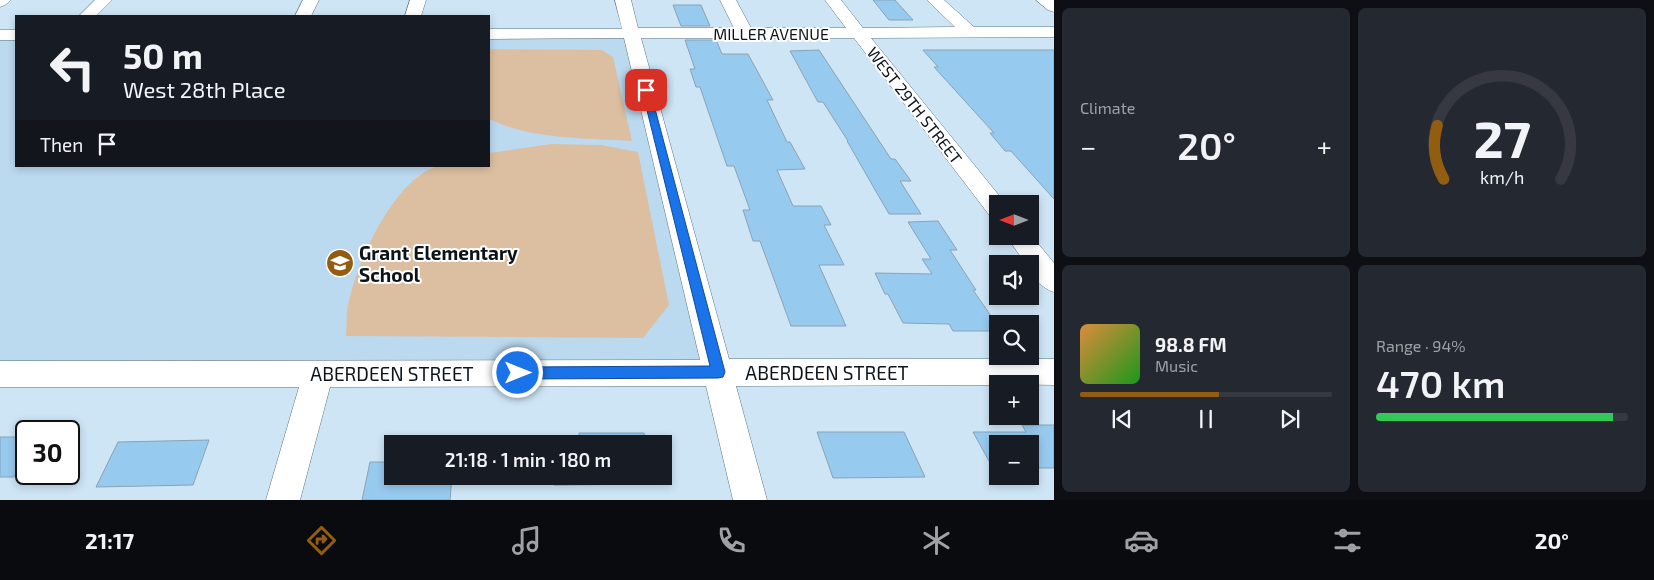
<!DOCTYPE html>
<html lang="en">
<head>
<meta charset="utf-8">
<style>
	:root { --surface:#171b24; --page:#242831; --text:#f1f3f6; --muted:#9ea1a6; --line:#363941; --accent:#925d11 }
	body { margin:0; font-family:"Exo 2",sans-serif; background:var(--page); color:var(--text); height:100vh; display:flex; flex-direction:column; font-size:19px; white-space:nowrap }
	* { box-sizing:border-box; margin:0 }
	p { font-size:16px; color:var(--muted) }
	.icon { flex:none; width:28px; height:28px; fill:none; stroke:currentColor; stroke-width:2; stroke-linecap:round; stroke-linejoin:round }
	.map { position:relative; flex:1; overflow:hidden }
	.sheet { display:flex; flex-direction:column; gap:8px; padding:8px; background:#0d0f14; width:600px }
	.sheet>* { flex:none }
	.top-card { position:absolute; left:15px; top:15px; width:475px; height:152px; border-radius:0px; box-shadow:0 2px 8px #0003; background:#171b24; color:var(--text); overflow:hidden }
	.needle { width:32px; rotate:270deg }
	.fabs { position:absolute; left:989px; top:195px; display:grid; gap:10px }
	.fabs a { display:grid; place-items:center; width:50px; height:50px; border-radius:0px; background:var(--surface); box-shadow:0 2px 8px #0003; font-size:25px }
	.speed { position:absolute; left:15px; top:420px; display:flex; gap:10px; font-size:25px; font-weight:700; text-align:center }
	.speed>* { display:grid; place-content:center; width:65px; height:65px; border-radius:50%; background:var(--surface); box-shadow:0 2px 8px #0003; line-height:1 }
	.speed .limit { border:2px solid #111; border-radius:8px; background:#fff; color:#111 }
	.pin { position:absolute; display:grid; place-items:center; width:42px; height:42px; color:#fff; margin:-21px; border-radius:10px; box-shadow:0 2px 8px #0006 }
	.me { position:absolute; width:55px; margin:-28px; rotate:90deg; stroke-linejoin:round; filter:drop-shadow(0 0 4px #0008) }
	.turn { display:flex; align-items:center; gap:18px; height:105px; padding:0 25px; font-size:22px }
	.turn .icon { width:65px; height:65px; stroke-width:2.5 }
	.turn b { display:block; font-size:35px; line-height:42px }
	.then { display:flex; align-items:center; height:48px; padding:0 25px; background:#0003; gap:10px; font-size:19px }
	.big { font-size:38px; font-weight:600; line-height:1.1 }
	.sheet .widget { flex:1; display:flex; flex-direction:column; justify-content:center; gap:8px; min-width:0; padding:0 18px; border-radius:8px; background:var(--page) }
	.sheet .dial { align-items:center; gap:0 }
	.dial svg { height:130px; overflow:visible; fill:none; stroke:var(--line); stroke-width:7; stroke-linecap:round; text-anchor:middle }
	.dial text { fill:var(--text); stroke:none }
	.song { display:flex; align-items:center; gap:15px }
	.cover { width:60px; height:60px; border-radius:8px; background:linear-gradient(135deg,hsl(30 70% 55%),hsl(120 70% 35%)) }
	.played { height:5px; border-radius:2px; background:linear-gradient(90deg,var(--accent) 55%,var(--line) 55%) }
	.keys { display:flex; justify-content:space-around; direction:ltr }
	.heat { display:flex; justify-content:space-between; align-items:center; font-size:28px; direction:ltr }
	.charge { height:8px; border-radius:4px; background:linear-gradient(90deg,#34c759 94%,var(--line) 0) }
	.sheet .tiles { flex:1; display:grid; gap:8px; grid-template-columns:repeat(2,1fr) }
	.trip { position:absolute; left:384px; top:435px; width:288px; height:50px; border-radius:0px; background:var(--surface); box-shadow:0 2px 8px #0003; font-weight:600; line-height:50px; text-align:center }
	.tab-bar { display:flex; height:80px; justify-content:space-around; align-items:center; background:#090b0e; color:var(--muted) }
	.tab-bar .icon { width:35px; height:35px }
	.tab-bar .active { color:var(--accent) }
	.tab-bar b { font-size:22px; color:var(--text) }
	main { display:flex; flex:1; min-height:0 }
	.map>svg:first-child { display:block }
</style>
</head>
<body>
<main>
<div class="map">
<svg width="1054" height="500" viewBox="0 0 1054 500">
	<rect width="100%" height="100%" fill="#cee5f6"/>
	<!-- built -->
	<path fill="#bbd9ef" d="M489,38h139l74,322 -702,1v-321l16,-1v127h473z"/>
	<!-- green -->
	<g fill="#dcbfa0">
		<path d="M489,49l113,1 11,7 19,84c-48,-3 -99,-1 -143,-22z"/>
		<path d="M551,144l50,1 37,7 31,153 -26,33 -297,-2c1,-10 0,-21 2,-30 8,-43 44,-123 87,-139 10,-4 41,-1 54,-1v-13z"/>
	</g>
	<!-- building -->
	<g fill="#97caef" stroke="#8ca2b3">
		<path d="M873,0h22l18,20h-24z"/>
		<path d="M673,5h28l9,21h-29z"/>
		<path d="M685,40h31l6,14h26l25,46h-6l20,42h3l15,27 -28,1 16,36h28l10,19h-7l20,40h-25l27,61h-55l-31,-85h-7l-10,-31h7l-16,-44h-7l-27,-79h-4l-6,-18h5z"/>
		<path d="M819,50l72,109h4l16,22h-11l21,33h-32l-42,-73h1l-25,-39h-5l-28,-51z"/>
		<path d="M923,50h131v149l-43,-48h-6l-15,-18h4l-60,-66h4z"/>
		<path d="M938,221l19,29h-7l26,40h-3l25,36v5h-45l-4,-7 -46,-1 -15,-29h-3l-10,-21 57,1 -10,-15h9l-23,-37z"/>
		<path d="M1022,425h32v43h-23l1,2h-2v-26h-32v26h-4l-21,-38h53z"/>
		<path d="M817,432h87l21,45 -92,1z"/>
		<path d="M579,433h65l2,11h-94l-1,-4h28z"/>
		<path d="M402,436l54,1 -1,7h-55z"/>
		<path d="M0,437h26v19l-12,21h-14z"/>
		<path d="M209,440l-16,45 -97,2 22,-45z"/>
		<path d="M370,462h22v14h60l-2,24h-88z"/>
		<path d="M553,476h97l2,8 -98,1z"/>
	</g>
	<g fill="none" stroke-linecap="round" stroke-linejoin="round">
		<!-- minor casing -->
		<g stroke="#5e7382" stroke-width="1">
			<g id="minor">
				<path d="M0,0h11l-6,5 -5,2z"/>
				<path d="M95,0h17l-16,16h-17z"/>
				<path d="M303,0h16l-8,16h-16z"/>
				<path d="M410,0h16l-5,16h-16z"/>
				<path d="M615,0h16l7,28h96l-14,-28h16l15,28h95l-21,-28h16l22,28 92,-1 -28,-27h17l30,27h80v10l-183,1 135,166h-8v14l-8,-2 -136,-178h-213l88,321h325v26l-56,-1v1l-262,1 31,114h-34l-27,-114 -376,1 -30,113h-34l33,-113h-299v-26l700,-1 -76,-322 -135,1v-10h133z"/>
				<path d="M1036,0h18v12l-6,-2z"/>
				<rect x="0" y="30" width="16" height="10"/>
				<path d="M1030,234l24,29v29c-11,-3 -24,-16 -24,-28h-4l-20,-28h24z"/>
			</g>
		</g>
		<!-- minor -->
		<use href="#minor" fill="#fff" fill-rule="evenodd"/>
	</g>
	<!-- route -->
	<path fill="#1a73e8" stroke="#114b97" d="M646,87l4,3 75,282 -2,5 -5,1 -200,1 -5,-2 -2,-4 2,-4 5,-2 192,-1 -68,-276z"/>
	<!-- icons -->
	<defs>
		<g id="school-disc" transform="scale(1.4375)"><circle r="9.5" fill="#925d11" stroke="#fff"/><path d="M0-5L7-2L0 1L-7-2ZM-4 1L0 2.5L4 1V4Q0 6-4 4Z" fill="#fff"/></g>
	</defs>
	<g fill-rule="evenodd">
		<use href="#school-disc" x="340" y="263"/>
	</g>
	<g text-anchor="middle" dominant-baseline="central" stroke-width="4" stroke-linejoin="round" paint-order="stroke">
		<!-- far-street labels -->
		<g font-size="16" fill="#0c141a" stroke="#fff">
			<text x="771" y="33">MILLER AVENUE</text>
			<text transform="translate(915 105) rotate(52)">WEST 29TH STREET</text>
		</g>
		<!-- poi labels -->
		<g font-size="19" font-weight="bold" fill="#0c141a" stroke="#fff" text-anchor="start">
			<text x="359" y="252">Grant Elementary<tspan x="359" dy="22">School</tspan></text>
		</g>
		<!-- street labels -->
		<g font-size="19" fill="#0c141a" stroke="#fff">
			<text x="827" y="372">ABERDEEN STREET</text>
			<text x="392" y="373">ABERDEEN STREET</text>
		</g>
	</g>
</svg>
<div class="fabs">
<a><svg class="needle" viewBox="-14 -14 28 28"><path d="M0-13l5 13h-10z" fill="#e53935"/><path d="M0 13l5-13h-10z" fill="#9ea1a6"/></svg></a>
<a><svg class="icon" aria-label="sound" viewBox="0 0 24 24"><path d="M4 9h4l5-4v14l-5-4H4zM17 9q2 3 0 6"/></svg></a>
<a><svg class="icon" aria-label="search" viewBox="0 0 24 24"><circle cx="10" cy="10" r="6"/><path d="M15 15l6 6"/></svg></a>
<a>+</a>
<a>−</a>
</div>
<div class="speed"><div class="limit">30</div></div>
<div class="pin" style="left:646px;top:90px;background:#d93025"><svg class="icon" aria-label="arrive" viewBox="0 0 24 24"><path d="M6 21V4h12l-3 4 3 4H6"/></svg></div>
<svg class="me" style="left:518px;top:373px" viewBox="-20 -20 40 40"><circle r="17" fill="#1a73e8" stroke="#fff" stroke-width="3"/><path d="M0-11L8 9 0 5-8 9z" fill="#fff"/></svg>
<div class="trip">21:18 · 1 min · 180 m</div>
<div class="top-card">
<div class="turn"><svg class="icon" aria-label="left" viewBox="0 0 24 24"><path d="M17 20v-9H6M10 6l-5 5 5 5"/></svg><div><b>50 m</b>West 28th Place</div></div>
<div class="then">Then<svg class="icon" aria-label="arrive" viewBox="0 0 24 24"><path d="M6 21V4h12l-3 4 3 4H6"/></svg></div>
</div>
</div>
<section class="sheet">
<div class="tiles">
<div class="widget"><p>Climate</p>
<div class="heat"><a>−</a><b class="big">20°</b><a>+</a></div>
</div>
<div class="widget dial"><svg viewBox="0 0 100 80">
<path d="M14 69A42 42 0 1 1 86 69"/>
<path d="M14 69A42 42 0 0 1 10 36" stroke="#925d11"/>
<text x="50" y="56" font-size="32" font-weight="700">27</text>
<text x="50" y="72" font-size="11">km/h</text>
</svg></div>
<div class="widget">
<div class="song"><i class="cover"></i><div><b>98.8 FM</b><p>Music</p></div></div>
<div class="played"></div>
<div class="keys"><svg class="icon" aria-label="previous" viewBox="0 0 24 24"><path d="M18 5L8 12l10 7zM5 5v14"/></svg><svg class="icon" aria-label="pause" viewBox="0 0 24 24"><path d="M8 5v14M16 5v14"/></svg><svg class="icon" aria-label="next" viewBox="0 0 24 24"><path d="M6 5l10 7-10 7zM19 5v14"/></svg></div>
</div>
<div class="widget"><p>Range · 94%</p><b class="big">470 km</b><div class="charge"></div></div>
</div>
</section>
</main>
<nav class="tab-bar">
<b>21:17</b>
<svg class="icon active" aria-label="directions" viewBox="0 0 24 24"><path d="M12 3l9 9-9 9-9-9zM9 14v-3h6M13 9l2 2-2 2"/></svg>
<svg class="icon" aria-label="music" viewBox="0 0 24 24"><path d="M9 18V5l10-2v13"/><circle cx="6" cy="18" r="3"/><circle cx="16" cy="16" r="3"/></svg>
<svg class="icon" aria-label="phone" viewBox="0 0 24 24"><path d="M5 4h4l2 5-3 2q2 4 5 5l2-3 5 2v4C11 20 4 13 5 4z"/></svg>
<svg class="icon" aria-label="climate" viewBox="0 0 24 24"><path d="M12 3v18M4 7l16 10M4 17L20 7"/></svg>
<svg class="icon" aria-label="car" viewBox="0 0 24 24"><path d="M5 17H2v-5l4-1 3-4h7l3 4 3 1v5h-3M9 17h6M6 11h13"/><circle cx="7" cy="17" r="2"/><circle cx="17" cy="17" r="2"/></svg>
<svg class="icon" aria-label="filters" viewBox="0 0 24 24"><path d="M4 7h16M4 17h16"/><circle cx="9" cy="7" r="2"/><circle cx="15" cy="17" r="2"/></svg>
<b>20°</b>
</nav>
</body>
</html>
